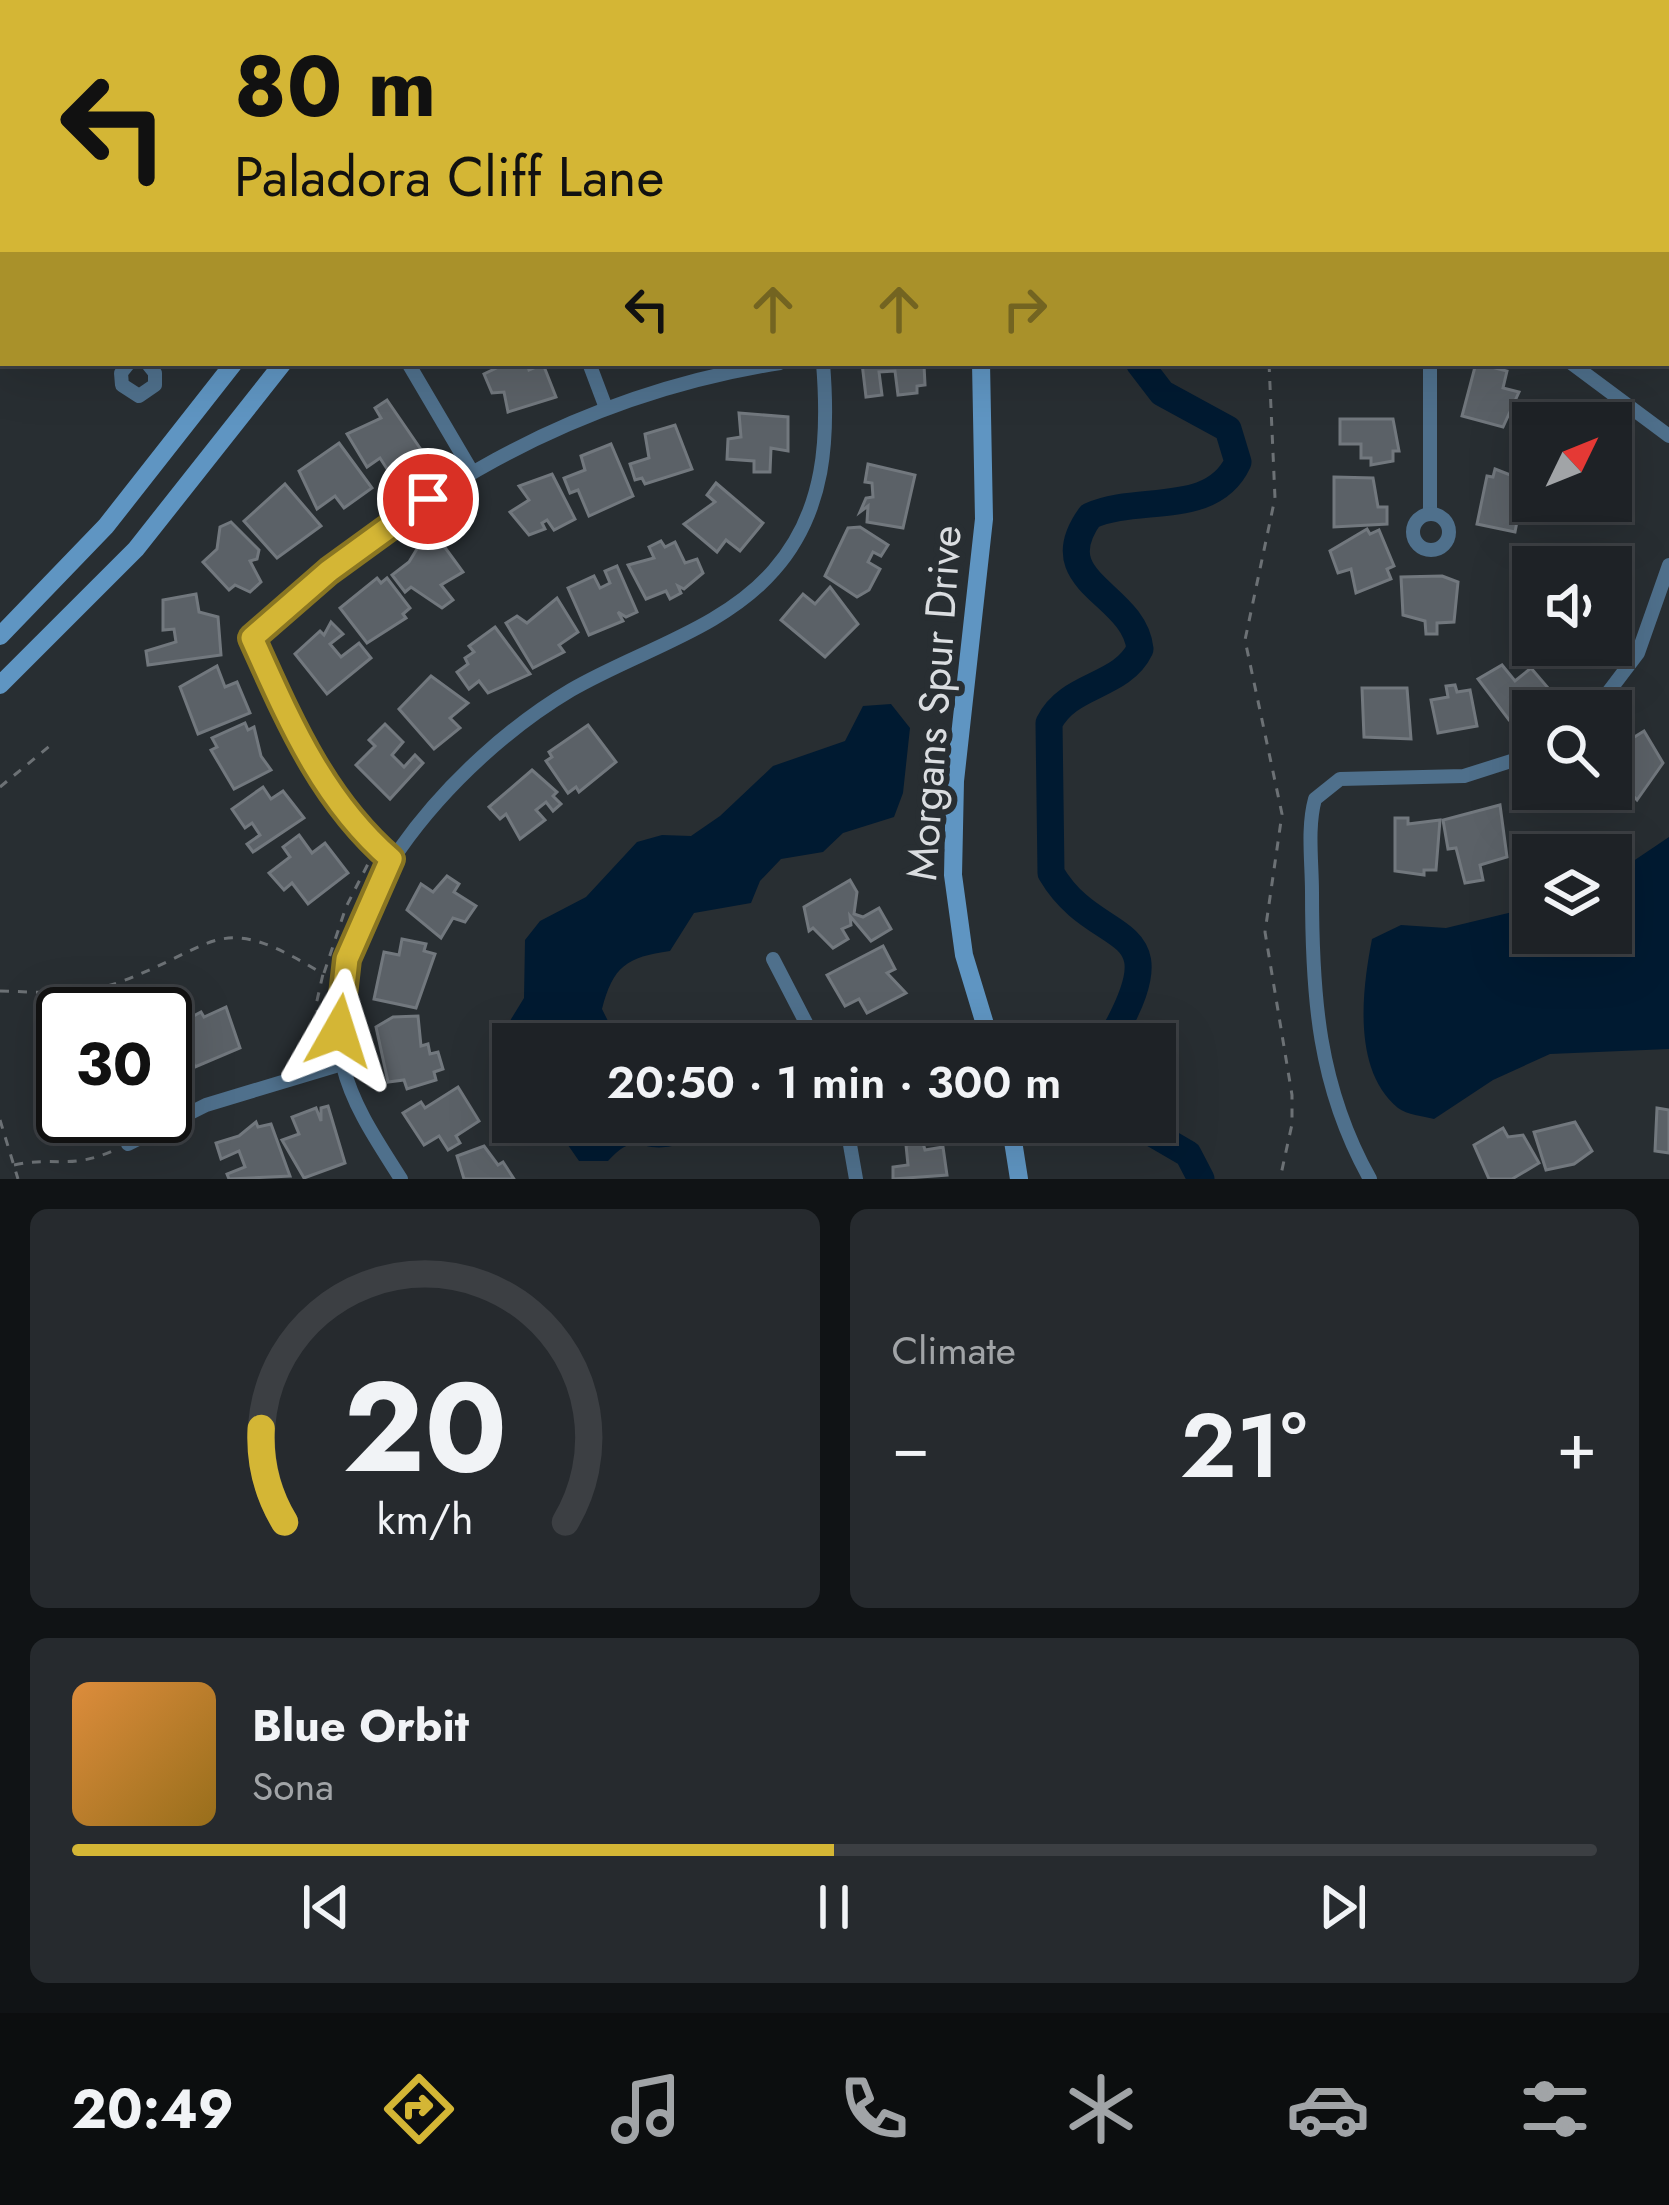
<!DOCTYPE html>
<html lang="en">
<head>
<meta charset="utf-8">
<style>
	:root { --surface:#1e2226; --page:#262a2e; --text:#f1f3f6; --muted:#a1a4a7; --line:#3c3f43; --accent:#d4b635 }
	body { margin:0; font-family:Jost,sans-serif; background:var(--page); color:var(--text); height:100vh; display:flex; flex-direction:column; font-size:45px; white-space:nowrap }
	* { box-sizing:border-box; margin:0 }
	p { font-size:39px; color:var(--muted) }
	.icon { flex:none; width:66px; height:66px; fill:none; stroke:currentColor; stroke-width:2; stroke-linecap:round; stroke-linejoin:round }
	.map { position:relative; height:1179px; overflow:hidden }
	.panel { display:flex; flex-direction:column; gap:30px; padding:30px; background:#101315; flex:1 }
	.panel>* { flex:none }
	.guide { position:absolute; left:0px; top:0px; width:1671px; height:366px; box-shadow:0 12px 48px #0002,0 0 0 3px var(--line); background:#d4b635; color:#111; overflow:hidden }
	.needle { width:78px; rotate:47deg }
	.controls { position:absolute; left:1512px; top:402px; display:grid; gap:24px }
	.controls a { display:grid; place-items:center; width:120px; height:120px; border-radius:0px; background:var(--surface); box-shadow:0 12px 48px #0002,0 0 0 3px var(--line); font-size:60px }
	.speed { position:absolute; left:36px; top:987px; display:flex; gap:24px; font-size:60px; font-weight:700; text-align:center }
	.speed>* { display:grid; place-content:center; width:156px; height:156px; border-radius:50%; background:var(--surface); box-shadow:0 12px 48px #0002,0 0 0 3px var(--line); line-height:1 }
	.speed .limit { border:6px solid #111; border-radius:18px; background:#fff; color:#111 }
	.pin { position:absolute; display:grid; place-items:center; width:102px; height:102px; color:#fff; margin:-51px; border:6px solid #fff; border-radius:50%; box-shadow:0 3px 12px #0007 }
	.me { position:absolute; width:132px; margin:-66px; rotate:6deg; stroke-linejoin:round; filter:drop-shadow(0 0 9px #0008) }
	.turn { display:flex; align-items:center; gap:42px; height:252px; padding:0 36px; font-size:54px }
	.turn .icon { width:156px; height:156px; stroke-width:2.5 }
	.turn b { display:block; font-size:84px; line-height:102px }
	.lanes { display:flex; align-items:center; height:114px; padding:0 36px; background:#0003; justify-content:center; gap:60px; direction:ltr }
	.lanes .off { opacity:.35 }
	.big { font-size:90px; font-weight:600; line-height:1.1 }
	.panel .widget { flex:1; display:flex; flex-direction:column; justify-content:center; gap:18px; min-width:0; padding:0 42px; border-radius:18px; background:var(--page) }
	.panel .dial { align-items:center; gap:0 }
	.dial svg { height:312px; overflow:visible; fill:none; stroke:var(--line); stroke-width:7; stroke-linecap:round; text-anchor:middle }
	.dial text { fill:var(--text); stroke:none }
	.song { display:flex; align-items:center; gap:36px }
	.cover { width:144px; height:144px; border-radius:18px; background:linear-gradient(135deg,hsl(30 70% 55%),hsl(40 70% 35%)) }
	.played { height:12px; border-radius:6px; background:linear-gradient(90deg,var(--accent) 50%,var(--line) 50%) }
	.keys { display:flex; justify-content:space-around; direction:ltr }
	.heat { display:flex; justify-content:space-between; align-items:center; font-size:66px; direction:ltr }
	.panel .tiles { flex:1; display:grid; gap:30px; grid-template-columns:1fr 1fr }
	.widget:last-child { grid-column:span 2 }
	.trip { position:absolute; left:492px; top:1023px; width:684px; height:120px; border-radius:0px; background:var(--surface); box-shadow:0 12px 48px #0002,0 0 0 3px var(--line); font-weight:600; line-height:120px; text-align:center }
	.dock { display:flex; height:192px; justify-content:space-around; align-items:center; background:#0c0e0f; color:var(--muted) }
	.dock .icon { width:84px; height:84px }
	.dock .current { color:var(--accent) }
	.dock b { font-size:54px; color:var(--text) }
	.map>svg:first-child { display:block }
</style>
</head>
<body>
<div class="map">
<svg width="1669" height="1179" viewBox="0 0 1669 1179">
	<rect width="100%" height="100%" fill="#282e32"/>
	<!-- water -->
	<g fill="#001a31">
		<path d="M891,704l19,24 -7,65 -9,24 -51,16 -20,19 -42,7 -21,22 -9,22 -57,10 -24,38c-43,6 -57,15 -68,58l13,26 12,9h-114v19l-8,-15v-19l19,-31 1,-58 15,-19 46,-24 51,-55 25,-7 29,1 29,-20 53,-50 72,-25 18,-35z"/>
		<path d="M1669,837v212l-119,5 -57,26 -59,39c-11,-3 -27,-4 -36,-11 -46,-38 -36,-118 -26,-169l29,-14 45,3 87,-21v26h78v-57z"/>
		<path d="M560,1122h115l4,7 -7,17c-33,7 -36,-16 -64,15h-29l-18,-26z"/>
	</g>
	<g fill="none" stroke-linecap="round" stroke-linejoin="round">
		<!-- river -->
		<g stroke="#001a31" stroke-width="27">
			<path d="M1098,0l5,3"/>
			<path d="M1108,1044c76,-130 -10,-91 -57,-171l-2,-150c20,-40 72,-35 91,-74 -6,-57 -98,-66 -50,-133 48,-22 122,2 148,-54l-10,-33 -66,-36 -23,-30"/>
			<path d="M1133,1122l55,32 13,25"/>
		</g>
	</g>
	<!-- building -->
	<g fill="#5b6167" stroke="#72787e" stroke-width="3">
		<path d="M527,363l2,7 14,-6 13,33 -48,15 -4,-20 -12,1 -8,-19 23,-11z"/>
		<path d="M862,363l62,2 1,20 -8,1v7l-19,2 -3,-24 -16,1 3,23 -16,2z"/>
		<path d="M1476,363l31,8 -4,17 16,4 -16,35 -41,-11z"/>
		<path d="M387,400l35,51 -33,21 -9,-14 -13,9 -20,-33 34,-16 -6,-10z"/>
		<path d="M739,413l49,4v34l-17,-3 -1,24h-16v-11l-27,-2 1,-20 13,-2z"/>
		<path d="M1340,419h53l6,32h-6v10l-22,4v-7h-10v-14h-21z"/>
		<path d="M675,425l17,44 -47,15 -3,-6 -7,2 -5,-16 19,-6 -4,-24z"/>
		<path d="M339,443l33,45 -28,20 -9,-12 -18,13 -18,-38z"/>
		<path d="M611,444l22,52 -44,20 -11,-26 -8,3 -6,-15 21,-8 -4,-14z"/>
		<path d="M868,464l47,11 -12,53 -36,-6 1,-16 -8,6 6,-14 7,-1 -1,-14 -7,-1z"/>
		<path d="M1495,469l38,15 -4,23 -9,-1 -5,26 -38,-8 10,-48 6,1z"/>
		<path d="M552,474l23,45 -21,11 -7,-10 -5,3 3,6 -16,6 -19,-23 19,-12 -10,-14z"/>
		<path d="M1334,477l39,1 5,29h9v17l-53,3z"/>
		<path d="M716,483l47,40 -23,28 -14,-11 -9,12 -33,-28 31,-22 -8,-7z"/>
		<path d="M285,484l36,42 -44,32 -33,-37z"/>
		<path d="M231,522l28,28 -2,9 -7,2 11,21 -11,10 -15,-7 -6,5 -26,-28 14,-13 3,-22z"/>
		<path d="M860,527l28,18 -7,11 -8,-4 -5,10 12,7 -11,21 -12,7 -32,-21 23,-48z"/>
		<path d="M1367,529l3,5 9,-4 15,36 -7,3 4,10 -35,14 -5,-24 -13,4 -8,-22z"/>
		<path d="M438,538l25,34 -22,13 12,15 -11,8 -31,-21 -6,5 -13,-17 17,-13 11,-18z"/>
		<path d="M661,541l4,6 10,-5 10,21 12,-4 6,14 -19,16 -6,-3 3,7 -11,6 -4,-8 -20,8 -18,-34 26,-7 -5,-11z"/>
		<path d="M617,566l20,46 -11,5 -8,-5 5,9 -34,14 -21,-47 26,-12 6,12 10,-5 -5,-12z"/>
		<path d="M1442,576l16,6 -4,40 -17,1v11h-11l-1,-13 -22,-6 -2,-38z"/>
		<path d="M377,578l4,5 6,-5 23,30 -7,6 3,4 -39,25 -27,-35z"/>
		<path d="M830,587l28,37 -33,33 -44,-37 22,-26 12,10z"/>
		<path d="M196,594l3,18 19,5 3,38 -73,10 -2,-14 30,-9 -2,-13 -11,1v-30z"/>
		<path d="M557,598l21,34 -19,13 5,7 -31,16 -27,-45 11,-7 10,7z"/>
		<path d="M331,622l12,12 -13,10 11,13 18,-14 12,15 -44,36 -32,-40 25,-23 4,4z"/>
		<path d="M495,627l35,47 -42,19 -9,-12 -10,8 -12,-17 11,-8 -3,-6 9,-6 -5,-6z"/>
		<path d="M1502,665l13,16 16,-13 18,21 -14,20 -26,11 -31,-41z"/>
		<path d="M217,666l8,21 12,-5 13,31 -52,21 -18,-47z"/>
		<path d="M431,676l37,27 -18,15 10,10 -26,21 -35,-40z"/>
		<path d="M1455,685l2,7 13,-2 7,36 -39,7 -7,-33 17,-3 -2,-11z"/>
		<path d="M1362,688h45l4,51 -47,-2z"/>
		<path d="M245,723l3,7 6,-3 7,29 10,14 -37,19 -23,-39 6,-3 -5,-9z"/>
		<path d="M385,724l18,18 -11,13 12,12 11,-12 8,8 -33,36 -34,-34 19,-19 -6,-6z"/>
		<path d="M588,725l28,37 -37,30 -3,-5 -8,6 -22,-32 6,-4 -3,-5z"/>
		<path d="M1644,731l19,32 -26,37 -26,-27v-32l5,-5 7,8z"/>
		<path d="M532,770l25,22 -4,4 8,8 -8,7 -7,-9 -10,8 9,10 -25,19 -14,-25 -6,5 -11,-12z"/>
		<path d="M263,787l8,12 12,-8 21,27 -51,34 -6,-8 13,-9 -8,-12 -7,5 -13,-19z"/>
		<path d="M1500,805l7,52 -27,8 3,15 -18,3 -9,-35 -8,1 -5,-29z"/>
		<path d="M1395,818h13v6l32,-4 -4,50h-12v5l-29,-4z"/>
		<path d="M299,835l13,18 13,-10 23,30 -40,31 -16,-21 -8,7 -15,-17 21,-16 -7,-10z"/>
		<path d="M447,876l12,8 -5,8 22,14 -11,16 -12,-4 -12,20 -34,-28 14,-26 12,8z"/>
		<path d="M850,880l7,12 -3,22 9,3 16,-9 12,21 -20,12 -21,-25 1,9 -9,4 6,10 -15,9 -20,-20 -4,3 -5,-24z"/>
		<path d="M402,939l24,5 -2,7 11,3 -19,54 -42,-9 10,-47 15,3z"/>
		<path d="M883,946l12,23 -8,4 19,20 -39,20 -8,-14 -14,7 -18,-31z"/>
		<path d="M226,1007l14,41 -45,19 -2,-5 -7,2 -15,-36 30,-16 3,5z"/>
		<path d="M418,1016l3,30 7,-2 2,10 8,-2 5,17 -9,3 2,8 -29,9 -3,-9 -16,2 -12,-55 17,-10z"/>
		<path d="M737,1031l5,11 23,-10 6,12h-61z"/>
		<path d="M63,1051v47l-17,-33 14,-5 -2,-7z"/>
		<path d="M458,1087l21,34 -23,15 4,7 -12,7 -9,-14 -15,9 -21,-32 18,-11 4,6z"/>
		<path d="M328,1106l17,57 -41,15 -22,-38 17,-6 -7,-17 24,-9 5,13v-13z"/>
		<path d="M1657,1108l12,2v43l-14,-2z"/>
		<path d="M256,1122l2,5 13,-3 19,52 -61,3 -2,-5 18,-7 -6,-16 -18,8 -5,-16 23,-7z"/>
		<path d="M899,1122h39v1l-36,10z"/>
		<path d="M1575,1122l17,29 -18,13 -28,6 -12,-38z"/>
		<path d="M1503,1128l5,9 15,-2 16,28 -27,16h-23l-15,-34z"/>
		<path d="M923,1143l2,7 18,-3 4,28 -54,4v-12l15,-2 -2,-20z"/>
		<path d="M484,1146l14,19 5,-3 11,17h-50l-7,-23z"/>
	</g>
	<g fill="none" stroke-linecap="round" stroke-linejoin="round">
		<!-- path -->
		<g stroke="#6c7175" stroke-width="3" stroke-dasharray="9 9" stroke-linecap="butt">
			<path d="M1164,0l4,3"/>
			<path d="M1222,0l1,3"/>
			<path d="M1027,3l2,-3"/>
			<path d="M1269,363l6,135 -30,142 37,174 -17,118 27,163v29l-12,55"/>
			<path d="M0,787l52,-43"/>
			<path d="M324,973l22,-66 24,-47"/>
			<path d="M0,991c40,1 81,5 120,-9 102,-38 97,-73 203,-8l-7,31 9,48"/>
			<path d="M0,1120l18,59"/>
			<path d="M14,1165c42,-9 56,5 101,-15"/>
		</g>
		<!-- street -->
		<g stroke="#4f708c" stroke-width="14">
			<path d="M156,0l1,3"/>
			<path d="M396,3l3,-3"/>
			<path d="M1668,91l1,-2"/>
			<path d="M1668,154l1,1"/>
			<path d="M0,214l3,-1"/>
			<path d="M129,363l-8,10 1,12 17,11 16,-11v-12l-8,-10"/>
			<path d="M408,363l63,107"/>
			<path d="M589,363l17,45"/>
			<path d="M1571,363l98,73"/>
			<path d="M1430,514v-151"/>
			<circle cx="1431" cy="532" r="18"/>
			<path d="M1594,711l44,-58 31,-88"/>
			<path d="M391,859c-68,-61 -102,-139 -139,-221 156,-142 318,-242 528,-275"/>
			<path d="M773,959l44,85"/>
			<path d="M846,1122l10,57"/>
			<path d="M128,1144l78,-39 136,-41"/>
			<path d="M401,1179c-22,-35 -48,-72 -58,-113 -37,-146 113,-308 228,-376 67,-39 152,-61 203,-120 52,-59 55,-133 49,-207"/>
			<path d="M1370,1179c-52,-93 -58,-183 -58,-287 0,-30 -5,-64 3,-93l25,-20 124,-3 69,-22"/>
		</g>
		<!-- secondary -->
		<g stroke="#5f95c2" stroke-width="18">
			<path d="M903,0l1,3"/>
			<path d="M662,3l5,-3"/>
			<path d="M748,3l7,-3"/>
			<path d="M981,363l3,156 -29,262 -2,94 11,80 27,89"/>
			<path d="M0,636l106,-110 128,-163"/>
			<path d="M0,685l136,-136 147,-186"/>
			<path d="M1010,1122l9,57"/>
		</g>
	</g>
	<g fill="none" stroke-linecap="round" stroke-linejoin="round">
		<!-- route casing -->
		<g stroke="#8a7622" stroke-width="30">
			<path id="route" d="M339,1031l8,-72 44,-100c-69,-60 -102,-139 -139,-221l77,-67 99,-72"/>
		</g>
		<!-- route -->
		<use href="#route" stroke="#d4b635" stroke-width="21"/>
	</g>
	<g text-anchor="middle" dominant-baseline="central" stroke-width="12" stroke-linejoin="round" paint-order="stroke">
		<!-- street labels -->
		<g font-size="42" fill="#dadde0" stroke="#282e32">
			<text transform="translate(934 703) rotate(-86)">Morgans Spur Drive</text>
		</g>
	</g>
</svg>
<div class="controls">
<a><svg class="needle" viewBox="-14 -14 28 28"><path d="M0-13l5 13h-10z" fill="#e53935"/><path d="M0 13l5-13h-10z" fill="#a1a4a7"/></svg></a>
<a><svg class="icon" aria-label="sound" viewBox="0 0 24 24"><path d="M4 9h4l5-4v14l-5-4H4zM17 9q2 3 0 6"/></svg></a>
<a><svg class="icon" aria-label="search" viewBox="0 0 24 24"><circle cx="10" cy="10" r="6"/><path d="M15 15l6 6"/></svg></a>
<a><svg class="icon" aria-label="layers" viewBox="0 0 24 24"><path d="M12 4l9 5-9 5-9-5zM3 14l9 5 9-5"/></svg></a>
</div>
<div class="speed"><div class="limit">30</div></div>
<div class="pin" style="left:428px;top:499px;background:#d93025"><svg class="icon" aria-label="arrive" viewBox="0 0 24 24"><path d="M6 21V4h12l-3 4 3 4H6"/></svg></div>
<svg class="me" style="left:339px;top:1031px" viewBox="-20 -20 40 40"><path d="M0-17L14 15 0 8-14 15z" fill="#d4b635" stroke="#fff" stroke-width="4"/></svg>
<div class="trip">20:50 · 1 min · 300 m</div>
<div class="guide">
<div class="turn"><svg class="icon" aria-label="left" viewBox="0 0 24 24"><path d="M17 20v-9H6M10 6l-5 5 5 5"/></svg><div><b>80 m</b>Paladora Cliff Lane</div></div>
<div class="lanes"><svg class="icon" aria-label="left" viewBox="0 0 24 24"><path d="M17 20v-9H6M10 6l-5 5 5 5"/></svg><svg class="icon off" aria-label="ahead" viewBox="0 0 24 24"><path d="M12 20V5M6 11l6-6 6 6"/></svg><svg class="icon off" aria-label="ahead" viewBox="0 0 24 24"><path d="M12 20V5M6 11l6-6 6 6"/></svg><svg class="icon off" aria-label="right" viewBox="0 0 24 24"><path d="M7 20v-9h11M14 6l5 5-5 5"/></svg></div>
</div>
</div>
<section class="panel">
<div class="tiles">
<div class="widget dial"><svg viewBox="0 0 100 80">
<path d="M14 69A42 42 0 1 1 86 69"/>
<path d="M14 69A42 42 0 0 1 8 45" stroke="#d4b635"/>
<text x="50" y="56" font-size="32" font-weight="700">20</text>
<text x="50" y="72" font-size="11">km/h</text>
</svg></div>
<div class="widget"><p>Climate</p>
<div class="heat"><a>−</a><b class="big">21°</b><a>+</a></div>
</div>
<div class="widget">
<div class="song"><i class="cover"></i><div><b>Blue Orbit</b><p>Sona</p></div></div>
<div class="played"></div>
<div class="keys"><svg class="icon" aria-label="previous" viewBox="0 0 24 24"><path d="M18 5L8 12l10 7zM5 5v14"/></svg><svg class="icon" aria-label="pause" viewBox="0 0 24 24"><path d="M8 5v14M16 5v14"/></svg><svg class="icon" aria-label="next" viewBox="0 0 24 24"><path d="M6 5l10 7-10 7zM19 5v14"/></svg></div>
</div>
</div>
</section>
<nav class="dock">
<b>20:49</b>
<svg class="icon current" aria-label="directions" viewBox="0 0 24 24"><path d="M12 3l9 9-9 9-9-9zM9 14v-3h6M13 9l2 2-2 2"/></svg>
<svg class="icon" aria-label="music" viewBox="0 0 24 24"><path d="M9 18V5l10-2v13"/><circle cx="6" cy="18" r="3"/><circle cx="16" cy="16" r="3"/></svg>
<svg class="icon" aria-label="phone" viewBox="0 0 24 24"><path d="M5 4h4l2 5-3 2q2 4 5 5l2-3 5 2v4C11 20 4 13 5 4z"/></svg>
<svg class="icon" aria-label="climate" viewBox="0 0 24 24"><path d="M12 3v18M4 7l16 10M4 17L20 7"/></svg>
<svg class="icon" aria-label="car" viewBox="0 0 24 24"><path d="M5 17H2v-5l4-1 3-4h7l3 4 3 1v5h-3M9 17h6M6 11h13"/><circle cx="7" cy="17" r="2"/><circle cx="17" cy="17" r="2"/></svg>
<svg class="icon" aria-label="filters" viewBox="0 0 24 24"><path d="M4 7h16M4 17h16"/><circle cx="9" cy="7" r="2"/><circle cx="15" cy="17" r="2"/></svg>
</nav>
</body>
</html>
